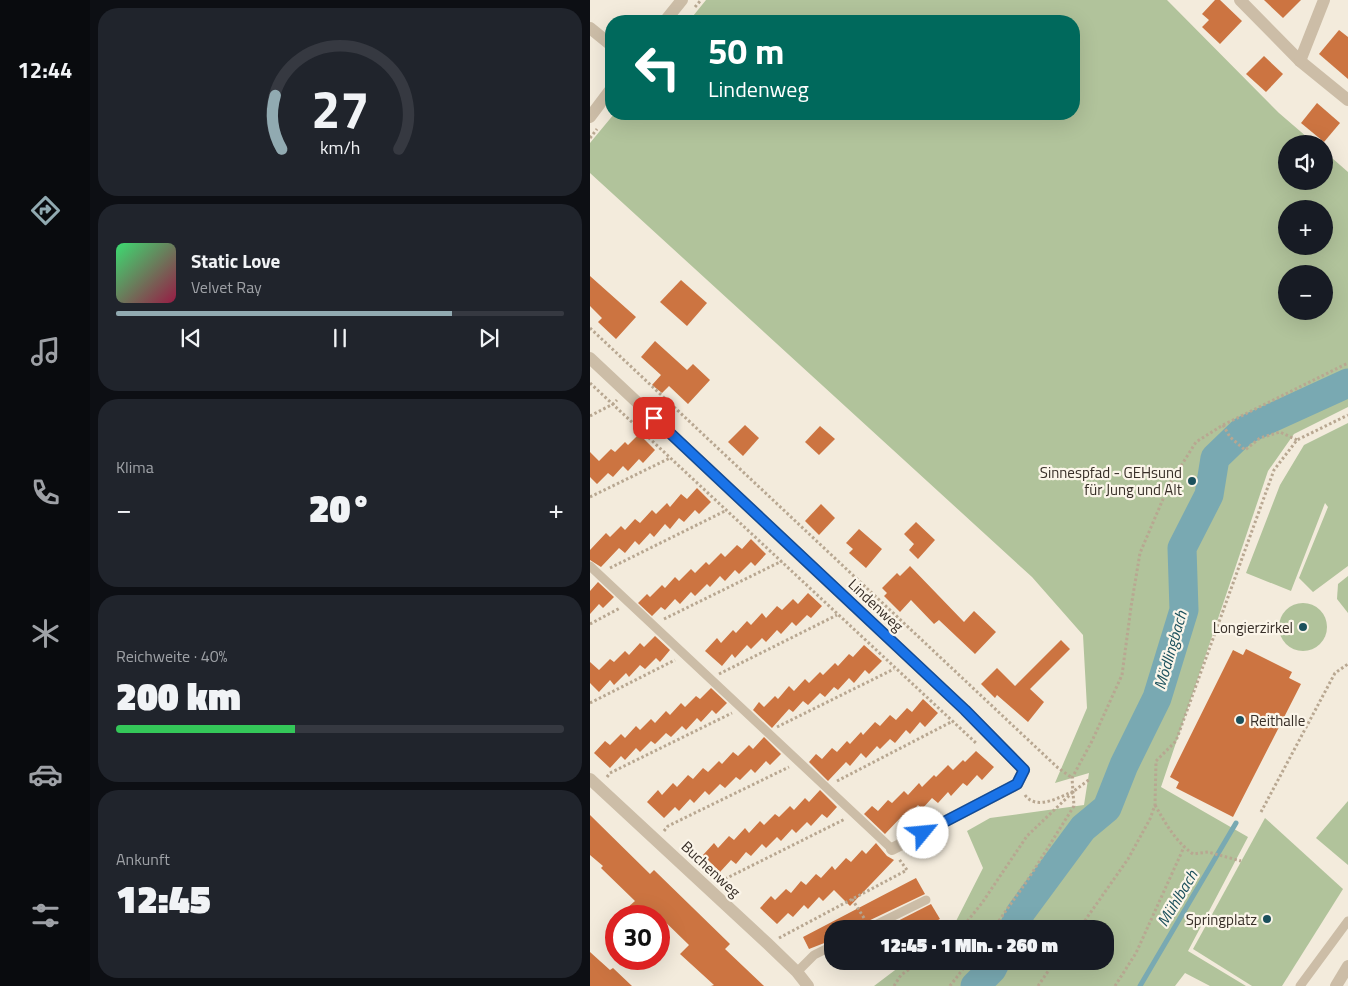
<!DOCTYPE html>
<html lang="de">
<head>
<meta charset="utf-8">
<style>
	:root { --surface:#171b24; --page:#20242c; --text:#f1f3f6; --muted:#9ea1a6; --line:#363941; --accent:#91aab1 }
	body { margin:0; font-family:"Titillium Web",sans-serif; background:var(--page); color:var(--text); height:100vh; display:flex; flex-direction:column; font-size:19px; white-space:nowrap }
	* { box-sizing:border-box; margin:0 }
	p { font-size:16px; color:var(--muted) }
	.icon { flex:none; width:28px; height:28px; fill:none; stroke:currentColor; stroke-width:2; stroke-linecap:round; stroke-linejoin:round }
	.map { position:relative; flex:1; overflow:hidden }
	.drawer { display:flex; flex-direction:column; gap:8px; padding:8px; background:#0d0f14; width:500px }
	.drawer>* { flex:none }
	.hud { position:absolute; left:15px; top:15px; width:475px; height:105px; border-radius:20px; box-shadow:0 5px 20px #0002; background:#00695c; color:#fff; overflow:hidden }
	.fabs { position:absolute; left:688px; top:135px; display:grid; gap:10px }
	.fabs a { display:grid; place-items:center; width:55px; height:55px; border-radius:50%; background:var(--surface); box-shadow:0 5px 20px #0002; font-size:25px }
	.speed { position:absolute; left:15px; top:905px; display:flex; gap:10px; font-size:25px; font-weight:700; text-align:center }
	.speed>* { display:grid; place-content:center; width:65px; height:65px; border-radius:50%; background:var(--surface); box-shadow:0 5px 20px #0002; line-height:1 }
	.speed .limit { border:8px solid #d22; background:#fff; color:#111 }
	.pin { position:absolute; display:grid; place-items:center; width:42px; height:42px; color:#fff; margin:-21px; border-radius:10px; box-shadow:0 2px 8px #0006 }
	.me { position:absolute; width:55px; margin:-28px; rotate:62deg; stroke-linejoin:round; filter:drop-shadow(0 0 4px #0008) }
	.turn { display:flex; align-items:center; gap:18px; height:105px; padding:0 20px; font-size:22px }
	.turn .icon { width:65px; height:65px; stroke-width:2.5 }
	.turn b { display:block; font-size:35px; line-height:42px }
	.big { font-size:38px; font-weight:800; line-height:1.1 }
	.drawer .card { flex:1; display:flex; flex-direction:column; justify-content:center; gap:8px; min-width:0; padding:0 18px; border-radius:20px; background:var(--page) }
	.drawer .dial { align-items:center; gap:0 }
	.dial svg { height:130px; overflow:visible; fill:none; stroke:var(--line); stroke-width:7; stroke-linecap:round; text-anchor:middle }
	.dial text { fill:var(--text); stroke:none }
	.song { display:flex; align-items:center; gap:15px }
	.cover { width:60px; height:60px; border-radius:8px; background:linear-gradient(135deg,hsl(140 70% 55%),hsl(340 70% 35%)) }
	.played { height:5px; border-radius:2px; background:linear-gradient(90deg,var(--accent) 75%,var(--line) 75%) }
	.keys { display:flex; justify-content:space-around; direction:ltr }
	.heat { display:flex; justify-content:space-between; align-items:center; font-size:28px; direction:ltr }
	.charge { height:8px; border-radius:4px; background:linear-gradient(90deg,#34c759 40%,var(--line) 0) }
	.trip { position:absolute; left:234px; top:920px; width:290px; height:50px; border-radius:20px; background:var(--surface); box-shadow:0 5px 20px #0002; font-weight:800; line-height:50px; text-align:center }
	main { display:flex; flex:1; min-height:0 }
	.tab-bar { display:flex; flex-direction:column; width:90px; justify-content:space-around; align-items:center; background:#090b0e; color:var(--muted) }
	.tab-bar .icon { width:35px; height:35px }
	.tab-bar .on { color:var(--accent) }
	.tab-bar b { font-size:22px; color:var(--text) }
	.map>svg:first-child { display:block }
</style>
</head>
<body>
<main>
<nav class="tab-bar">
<b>12:44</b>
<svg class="icon on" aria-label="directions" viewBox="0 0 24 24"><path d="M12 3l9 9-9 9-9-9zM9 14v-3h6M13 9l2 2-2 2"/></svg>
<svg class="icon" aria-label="music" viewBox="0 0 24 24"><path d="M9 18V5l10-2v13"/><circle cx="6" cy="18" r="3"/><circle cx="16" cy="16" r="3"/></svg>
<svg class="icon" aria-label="phone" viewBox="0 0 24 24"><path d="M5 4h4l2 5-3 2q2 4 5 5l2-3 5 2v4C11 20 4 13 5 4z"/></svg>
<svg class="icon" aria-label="climate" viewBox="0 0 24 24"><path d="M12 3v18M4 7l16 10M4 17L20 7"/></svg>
<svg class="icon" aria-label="car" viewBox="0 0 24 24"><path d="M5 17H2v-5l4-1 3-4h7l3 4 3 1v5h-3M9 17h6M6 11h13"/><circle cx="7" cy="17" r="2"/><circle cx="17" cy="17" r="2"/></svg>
<svg class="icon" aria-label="filters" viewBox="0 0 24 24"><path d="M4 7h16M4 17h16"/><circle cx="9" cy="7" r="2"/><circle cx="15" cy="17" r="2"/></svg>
</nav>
<section class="drawer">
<div class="card dial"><svg viewBox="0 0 100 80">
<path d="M14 69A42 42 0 1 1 86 69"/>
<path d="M14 69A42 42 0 0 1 10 36" stroke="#91aab1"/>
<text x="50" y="56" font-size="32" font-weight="700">27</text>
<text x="50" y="72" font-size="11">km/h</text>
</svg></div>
<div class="card">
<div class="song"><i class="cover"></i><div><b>Static Love</b><p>Velvet Ray</p></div></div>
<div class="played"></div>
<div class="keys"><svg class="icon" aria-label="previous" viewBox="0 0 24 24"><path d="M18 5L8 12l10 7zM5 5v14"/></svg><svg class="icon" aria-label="pause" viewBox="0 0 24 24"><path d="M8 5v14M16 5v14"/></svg><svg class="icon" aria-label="next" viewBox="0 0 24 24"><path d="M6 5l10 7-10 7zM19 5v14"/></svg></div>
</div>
<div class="card"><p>Klima</p>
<div class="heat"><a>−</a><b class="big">20°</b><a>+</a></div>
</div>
<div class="card"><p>Reichweite · 40%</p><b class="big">200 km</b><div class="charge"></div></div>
<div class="card"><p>Ankunft</p><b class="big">12:45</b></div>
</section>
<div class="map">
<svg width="758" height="986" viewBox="0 0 758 986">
	<rect width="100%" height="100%" fill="#f3ebdc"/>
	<!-- green -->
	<g fill="#b1c39b" fill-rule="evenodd">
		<path d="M116,0h461l112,113 36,31h-29v37h38v-30l24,21v235l-54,27 -26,37 -107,316 87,50 -60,114 58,35h-36l-25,-13 -10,13h-301l33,-25h198v-32h-155l4,-4 29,-57 -16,-37 23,-13 94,-13 5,-32 -34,10 32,-75 -4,-73 -51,-58 -442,-404v-30l24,-29h460v-93h-385zM696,209h38v37h-38zM696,274h38v37h-38z"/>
		<path d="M758,423v143l-35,26 -14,-14 29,-71 -3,-4 -34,88 -45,-18 34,-88 24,-40z"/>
		<path d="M758,576v37l-11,-14 1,-15z"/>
		<circle cx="713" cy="627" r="24"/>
		<path d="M758,801v64l-32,-27z"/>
		<path d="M675,818l78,71 -61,97h-30l-59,-37z"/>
	</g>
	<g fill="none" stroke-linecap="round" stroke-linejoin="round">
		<!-- stream -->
		<path stroke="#79a9b2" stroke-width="5" d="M550,986l96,-163"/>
		<!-- river -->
		<g stroke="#79a9b2" stroke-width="29">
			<path d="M423,929l8,-17 62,-84 24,-20 17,-43 33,-67 27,-88 -2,-62 27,-53 6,-37 28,-27 105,-48"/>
			<path d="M385,986l17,-17 4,-8"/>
		</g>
	</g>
	<!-- building -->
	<g fill="#cc7441">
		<path d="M625,0h5l22,21 -22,23 -18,-17 7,-7 -7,-6z"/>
		<path d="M674,0h37l-18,18z"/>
		<path d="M749,30l9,7v42l-29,-25z"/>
		<path d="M674,56l19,18 -17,18 -20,-18z"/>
		<path d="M727,103l23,20 -16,19 -23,-19z"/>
		<path d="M0,276l46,41 -20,22 -18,-17 4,-4 -12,-12z"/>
		<path d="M91,280l26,23 -20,23 -27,-24z"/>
		<path d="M65,341l32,29 6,-6 17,16 -22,24 -19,-18 -7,7 -10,-8 9,-10 -20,-18z"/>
		<path d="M155,425l14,13 -16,18 -15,-14z"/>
		<path d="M230,426l15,13 -16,16 -14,-13z"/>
		<path d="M49,434l16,16 -12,13 -4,-4 -11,12 -5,-5 -10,11 -5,-4 -11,11 -7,-7v-25l9,9 12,-12 4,3 10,-10 3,3z"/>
		<path d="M107,488l14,14 -12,12 -4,-4 -11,12 -5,-4 -9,11 -5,-5 -11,13 -4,-4 -11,12 -4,-4 -10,12 -6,-5 -18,19 -11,-7v-10l16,-17 4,4 11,-11 4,4 10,-11 5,4 12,-13 4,4 11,-11 3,4 11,-13 6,5z"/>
		<path d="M231,504l14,14 -16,17 -14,-14z"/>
		<path d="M326,522l19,18 -17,19 -9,-9 5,-6 -10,-10z"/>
		<path d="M269,529l23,20 -16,19 -17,-15 4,-4 -7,-6z"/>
		<path d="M161,539l15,15 -11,12 -4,-4 -12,12 -4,-4 -10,11 -5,-5 -10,11 -3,-3 -12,12 -4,-4 -11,12 -5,-5 -10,11 -4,-3 -9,9 -14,-13 9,-9 3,3 12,-12 3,3 10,-11 4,4 12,-12 4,4 11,-11 3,3 12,-12 4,4 12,-12 5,4z"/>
		<path d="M320,566l54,56 10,-11 22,21 -21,22 -36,-34 -5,4 -23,-24 -11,12 -16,-16 3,-3 -5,-5 15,-15 3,3z"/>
		<path d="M8,582l16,15 -11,11 -4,-4 -9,10v-23z"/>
		<path d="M218,593l14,13 -11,12 -4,-3 -11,11 -4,-4 -11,12 -4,-4 -11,12 -4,-4 -11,11 -4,-4 -12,13 -3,-4 -10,12 -17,-15 12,-13 4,5 12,-13 3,3 11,-12 4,4 11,-12 4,5 11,-12 5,4 11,-11 5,5z"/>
		<path d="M65,636l15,14 -10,12 -4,-4 -11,11 -5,-4 -11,12 -3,-4 -12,12 -4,-5 -11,12 -9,-9v-21l9,8 11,-11 4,3 11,-11 4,4 11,-12 4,4z"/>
		<path d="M471,640l9,9 -40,40 14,13 -16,20 -31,-27 -2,3 -14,-14 16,-16 18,18z"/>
		<path d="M274,645l18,16 -13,13 -4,-4 -11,13 -5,-5 -11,12 -4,-3 -9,10 -5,-4 -12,12 -5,-4 -10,11 -4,-3 -17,19 -19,-18 6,-8 5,5 11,-11 3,3 11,-13 5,5 11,-12 4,4 11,-11 3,3 12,-12 3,3 11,-12 4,3z"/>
		<path d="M656,649l46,23 -3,6 12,6 -68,133 -57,-29 3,-6 -9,-5 63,-127 10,5z"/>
		<path d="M121,688l16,15 -11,11 -4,-4 -11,12 -4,-4 -11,12 -4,-4 -11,11 -5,-4 -11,11 -4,-3 -11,11 -4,-4 -11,12 -4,-4 -11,12 -16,-15 11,-12 5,4 11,-11 4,4 11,-12 4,4 11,-11 4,4 11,-12 4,4 11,-12 4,4 11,-11 4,3z"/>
		<path d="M333,699l15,14 -13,14 -5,-5 -10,12 -4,-4 -11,13 -5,-4 -10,10 -3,-3 -11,12 -5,-5 -11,13 -4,-4 -18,19 -19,-19 7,-8 6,5 10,-11 5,4 10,-11 3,3 11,-12 2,3 12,-13 5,4 10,-11 6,5 11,-12 5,4z"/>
		<path d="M174,737l17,17 -11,11 -4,-4 -11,12 -4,-4 -11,11 -4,-3 -11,11 -5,-4 -11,11 -4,-4 -11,12 -4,-4 -11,12 -4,-4 -11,11 -17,-16 11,-12 4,5 11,-12 4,4 11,-12 5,4 10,-11 5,4 11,-11 3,3 11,-12 5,4 11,-11 4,4z"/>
		<path d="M386,751l18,16 -12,13 -5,-5 -10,11 -4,-3 -12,13 -3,-4 -10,11 -6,-5 -10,11 -4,-4 -11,13 -4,-3 -18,19 -21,-20 8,-8 6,5 10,-11 4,3 12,-12 4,4 11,-12 3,4 12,-12 2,2 12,-12 5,5 10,-10 2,2z"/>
		<path d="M230,790l17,17 -10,11 -5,-4 -11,12 -4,-4 -11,11 -4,-4 -11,12 -4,-4 -11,11 -4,-4 -11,12 -5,-4 -10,12 -5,-4 -11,12 -17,-17 11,-12 4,5 11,-12 5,4 11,-12 4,5 11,-12 4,4 11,-11 4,3 11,-11 4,4 11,-12 4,4z"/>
		<path d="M0,815l60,59 4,-4 76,74 -5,5 39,37h-53l3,-1 -34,-31 9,-9 -36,-35 -6,6h-11l-9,-8 8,-7 -34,-33 2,-2 -13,-11z"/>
		<path d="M286,843l11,13 7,4 -44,46 -16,-16 -11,11 -4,-4 -11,12 -4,-4 -11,12 -5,-4 -11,11 -17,-16 11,-12 4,4 11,-11 5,4 10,-12 5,4 10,-11 5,4 11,-12 3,4 11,-12 5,4 11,-12 4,4z"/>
		<path d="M326,878l9,16 -61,29 -3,6h-29v11l-23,9 -6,-12z"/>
		<path d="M341,904l9,15 -19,10h-39z"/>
		<path d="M0,952l20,18 3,-2 19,18h-42z"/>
	</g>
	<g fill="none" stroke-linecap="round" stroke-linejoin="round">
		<!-- path -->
		<g stroke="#b8a791" stroke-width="3" stroke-dasharray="2.5 2.5" stroke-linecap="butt">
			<path d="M105,7l6,-7"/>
			<path d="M0,138l7,-9"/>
			<path d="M0,328l467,439 15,11"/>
			<path d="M0,383l386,360"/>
			<path d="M0,416l23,-12 4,-4"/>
			<path d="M633,425l7,12 15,13 15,-12 20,-6 17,8"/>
			<path d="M0,497l80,-39"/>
			<path d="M20,568l115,-57"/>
			<path d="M74,619l118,-58"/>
			<path d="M0,624l30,-16"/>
			<path d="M129,674l118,-59"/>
			<path d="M0,703l85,-43"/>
			<path d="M187,727l117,-58"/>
			<path d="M17,777l3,-4 122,-60"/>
			<path d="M247,781l116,-60"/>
			<path d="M435,795c11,16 35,2 49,-4"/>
			<path d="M565,805c11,19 20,36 38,49l15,-2 33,9"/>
			<path d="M671,812l74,-139 13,-9"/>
			<path d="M74,831l4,-5 121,-59"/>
			<path d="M132,883l3,-4 120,-60"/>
			<path d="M262,899l12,19"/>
			<path d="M371,929l21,-26 45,-67 47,-45 16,-12"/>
			<path d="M403,929l34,-48 47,-75 -2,-28 20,-37 30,-66 9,-68 9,-54 29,-68 27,-43 27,-17 125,-62"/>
			<path d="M489,929l49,-70 22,-40 5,-14 1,-44 20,-20 98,-271 23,-30 51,-25"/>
			<path d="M189,938l128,-68 -8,-11"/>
			<path d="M304,986l7,-11 20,-14"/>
			<path d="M360,986l19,-25"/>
			<path d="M448,986l17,-25"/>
			<path d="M525,986l21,-33 48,-106"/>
		</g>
		<!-- service -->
		<g stroke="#ccbda7" stroke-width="9">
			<path d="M0,566l302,283"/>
			<path d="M277,929l59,-29"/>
			<path d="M207,972l17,-17 18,-9"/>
			<path d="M710,986l48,-65"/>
		</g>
		<!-- minor -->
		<g stroke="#ccbda7" stroke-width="12">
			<path d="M650,0l60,61 48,39"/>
			<path d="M75,21l17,-21"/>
			<path d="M0,28l21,17"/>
			<path d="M710,61l24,-61"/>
			<path d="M0,117l21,-28"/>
			<path d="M0,358l375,352 59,60 -7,14 -125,65"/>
			<path d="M0,779l178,165 29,28 11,14"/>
		</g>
		<!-- tertiary -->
		<path stroke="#ccbda7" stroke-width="12" d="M746,986l12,-20"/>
	</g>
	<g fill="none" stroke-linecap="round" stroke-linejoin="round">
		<!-- route casing -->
		<g stroke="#114b97" stroke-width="12">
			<path id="route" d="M64,418l311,292 59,60 -7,14 -94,49"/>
		</g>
		<!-- route -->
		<use href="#route" stroke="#1a73e8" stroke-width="9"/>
	</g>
	<!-- markers -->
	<g fill="#1b505c" stroke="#fbf5e9" stroke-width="2">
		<circle cx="602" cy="481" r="5"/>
		<circle cx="713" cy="627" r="5"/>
		<circle cx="650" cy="720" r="5"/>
		<circle cx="677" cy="919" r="5"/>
	</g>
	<g text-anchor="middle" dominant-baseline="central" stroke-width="4.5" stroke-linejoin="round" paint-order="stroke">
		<!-- poi labels -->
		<g font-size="15" fill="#382f28" stroke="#fbf5e9" text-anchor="end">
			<text x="592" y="472">Sinnespfad - GEHsund<tspan x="592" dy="17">für Jung und Alt</tspan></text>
			<text x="703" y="627">Longierzirkel</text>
			<text x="660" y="720" text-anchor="start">Reithalle</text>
			<text x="667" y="919">Springplatz</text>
		</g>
		<!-- street labels -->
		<g font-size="15" fill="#382f28" stroke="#fbf5e9">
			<text transform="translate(286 605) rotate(43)">Lindenweg</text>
			<text transform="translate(121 869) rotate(43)">Buchenweg</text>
		</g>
		<!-- water labels -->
		<g font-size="16" font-style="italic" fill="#1b505c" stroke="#fbf5e9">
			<text transform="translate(580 650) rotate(-74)">Mödlingbach</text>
			<text transform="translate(587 898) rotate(-59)">Mühlbach</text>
		</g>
	</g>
</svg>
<div class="fabs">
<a><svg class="icon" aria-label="sound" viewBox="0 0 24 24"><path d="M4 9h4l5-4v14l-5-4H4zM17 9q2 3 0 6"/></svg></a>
<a>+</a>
<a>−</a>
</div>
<div class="speed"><div class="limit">30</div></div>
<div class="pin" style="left:64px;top:418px;background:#d93025"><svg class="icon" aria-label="arrive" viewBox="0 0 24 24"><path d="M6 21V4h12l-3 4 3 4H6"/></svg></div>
<svg class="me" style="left:333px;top:833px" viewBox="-20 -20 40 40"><circle r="19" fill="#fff"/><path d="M0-13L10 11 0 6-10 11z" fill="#1a73e8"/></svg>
<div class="trip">12:45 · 1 Min. · 260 m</div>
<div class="hud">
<div class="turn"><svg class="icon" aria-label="left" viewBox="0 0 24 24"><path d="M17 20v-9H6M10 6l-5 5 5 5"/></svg><div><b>50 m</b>Lindenweg</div></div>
</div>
</div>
</main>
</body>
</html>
